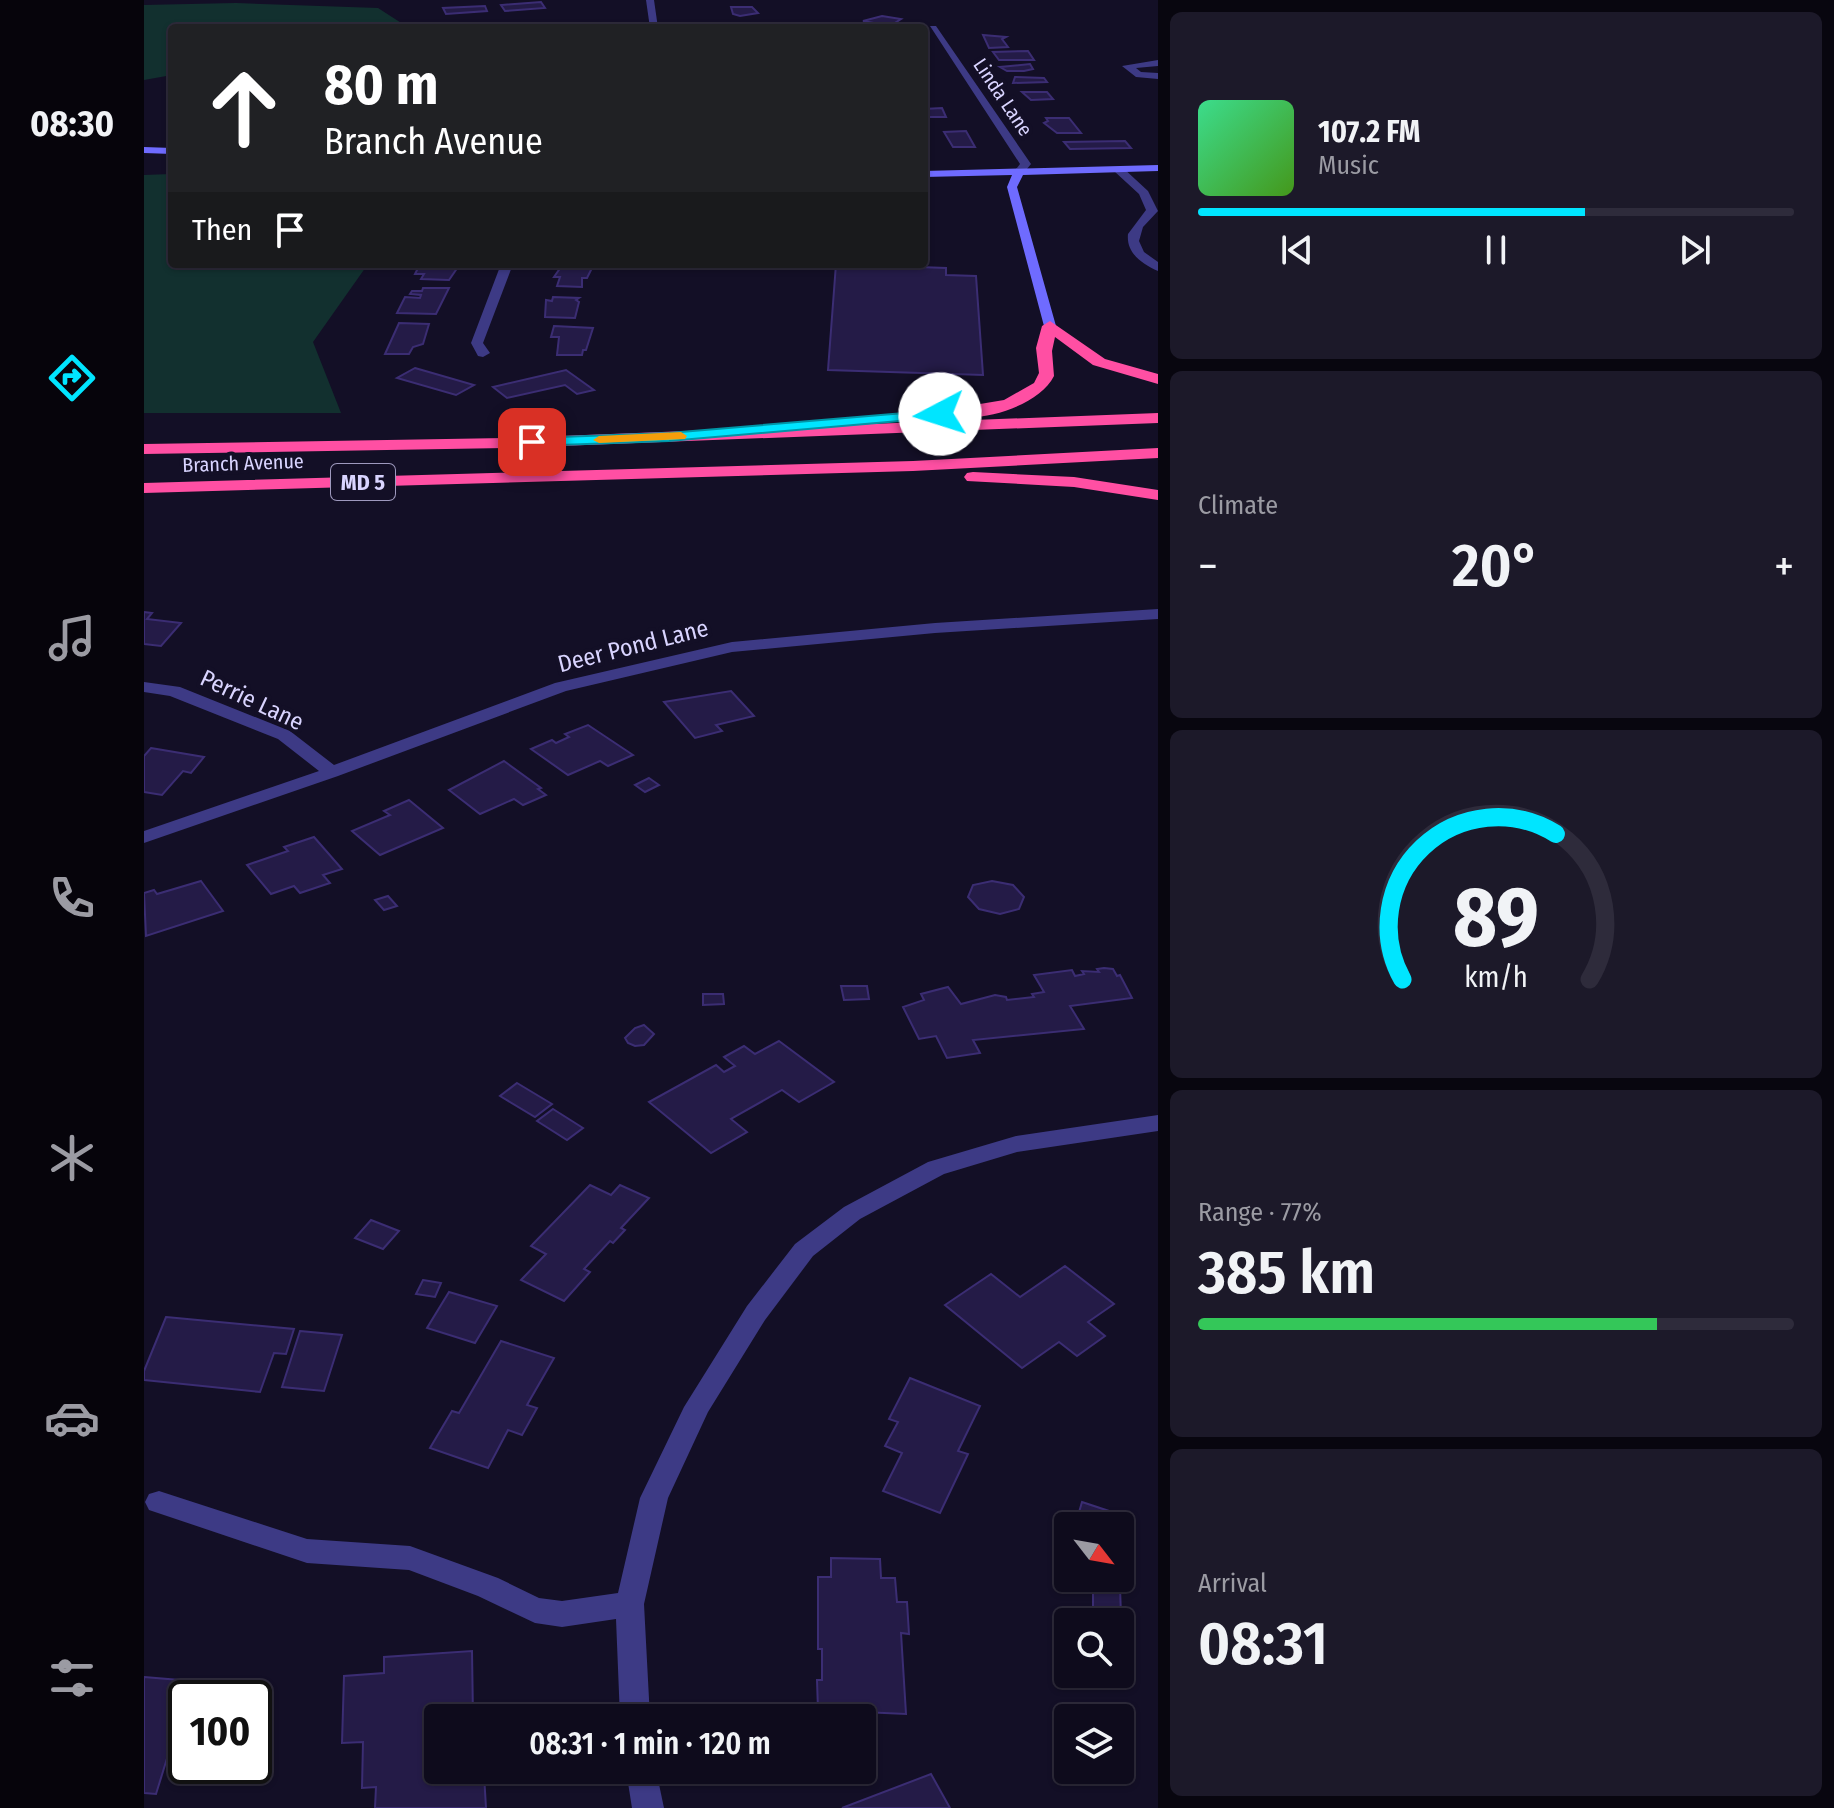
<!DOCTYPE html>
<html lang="en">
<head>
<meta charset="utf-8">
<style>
	:root { --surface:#0e0b1c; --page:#1c1929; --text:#f1f3f6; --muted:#9b9ba3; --line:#2e2b3b; --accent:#00e5ff }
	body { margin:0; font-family:"Fira Sans Condensed",sans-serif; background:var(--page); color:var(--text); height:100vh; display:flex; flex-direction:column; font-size:30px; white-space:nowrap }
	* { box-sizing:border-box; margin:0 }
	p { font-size:26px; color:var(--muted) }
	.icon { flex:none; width:44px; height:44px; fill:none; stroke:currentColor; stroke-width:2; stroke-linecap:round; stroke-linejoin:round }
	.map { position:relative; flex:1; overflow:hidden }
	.details { display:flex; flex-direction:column; gap:12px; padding:12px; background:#08060f; width:676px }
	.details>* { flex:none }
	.top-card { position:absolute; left:24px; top:24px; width:760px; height:244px; border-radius:8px; box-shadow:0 2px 6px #0004,0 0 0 2px var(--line); background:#202124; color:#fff; overflow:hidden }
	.needle { width:52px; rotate:121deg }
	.tools { position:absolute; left:910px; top:1512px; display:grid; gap:16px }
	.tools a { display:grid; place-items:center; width:80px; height:80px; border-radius:8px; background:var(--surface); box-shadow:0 2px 6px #0004,0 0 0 2px var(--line); font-size:40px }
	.speed { position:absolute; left:24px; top:1680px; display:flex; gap:16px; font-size:40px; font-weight:700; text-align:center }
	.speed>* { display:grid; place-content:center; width:104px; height:104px; border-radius:50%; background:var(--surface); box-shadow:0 2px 6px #0004,0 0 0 2px var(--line); line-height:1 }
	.speed .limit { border:4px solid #111; border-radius:12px; background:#fff; color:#111 }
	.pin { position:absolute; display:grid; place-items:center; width:68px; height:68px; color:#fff; margin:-34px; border-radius:16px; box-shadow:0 4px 12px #0006 }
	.me { position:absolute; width:88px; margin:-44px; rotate:265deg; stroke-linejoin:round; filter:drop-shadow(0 0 6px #0008) }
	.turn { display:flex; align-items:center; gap:28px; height:168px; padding:0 24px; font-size:36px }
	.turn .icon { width:104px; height:104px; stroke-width:2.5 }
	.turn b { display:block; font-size:56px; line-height:68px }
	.then { display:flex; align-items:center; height:76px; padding:0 24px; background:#0003; gap:16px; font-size:30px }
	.big { font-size:60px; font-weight:600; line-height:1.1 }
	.details .widget { flex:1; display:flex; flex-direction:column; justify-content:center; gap:12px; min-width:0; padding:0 28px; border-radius:12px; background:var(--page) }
	.details .dial { align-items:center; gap:0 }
	.dial svg { height:208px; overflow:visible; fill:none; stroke:var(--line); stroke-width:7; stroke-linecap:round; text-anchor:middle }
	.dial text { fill:var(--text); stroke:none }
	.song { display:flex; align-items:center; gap:24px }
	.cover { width:96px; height:96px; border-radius:12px; background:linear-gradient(135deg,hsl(150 70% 55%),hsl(100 70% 35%)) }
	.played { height:8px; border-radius:4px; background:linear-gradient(90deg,var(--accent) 65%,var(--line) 65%) }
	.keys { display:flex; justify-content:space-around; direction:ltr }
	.heat { display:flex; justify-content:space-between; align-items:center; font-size:44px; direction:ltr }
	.charge { height:12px; border-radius:6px; background:linear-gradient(90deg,#34c759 77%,var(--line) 0) }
	.trip { position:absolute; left:280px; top:1704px; width:452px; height:80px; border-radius:8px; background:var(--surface); box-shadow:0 2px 6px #0004,0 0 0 2px var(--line); font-weight:600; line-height:80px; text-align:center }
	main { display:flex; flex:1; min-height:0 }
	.menu { display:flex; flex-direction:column; width:144px; justify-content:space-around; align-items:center; background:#06040b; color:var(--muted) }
	.menu .icon { width:56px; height:56px }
	.menu .active { color:var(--accent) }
	.menu b { font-size:36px; color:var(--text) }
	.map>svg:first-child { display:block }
</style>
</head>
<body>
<main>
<nav class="menu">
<b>08:30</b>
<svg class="icon active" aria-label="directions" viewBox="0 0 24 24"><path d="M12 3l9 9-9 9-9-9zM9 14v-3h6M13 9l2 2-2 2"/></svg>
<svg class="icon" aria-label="music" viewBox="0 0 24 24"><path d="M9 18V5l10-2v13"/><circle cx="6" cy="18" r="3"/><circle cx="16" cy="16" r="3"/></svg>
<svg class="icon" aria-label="phone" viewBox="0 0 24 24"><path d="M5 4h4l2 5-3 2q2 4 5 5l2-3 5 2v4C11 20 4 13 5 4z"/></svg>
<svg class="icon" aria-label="climate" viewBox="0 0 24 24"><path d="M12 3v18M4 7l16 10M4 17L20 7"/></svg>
<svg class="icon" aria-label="car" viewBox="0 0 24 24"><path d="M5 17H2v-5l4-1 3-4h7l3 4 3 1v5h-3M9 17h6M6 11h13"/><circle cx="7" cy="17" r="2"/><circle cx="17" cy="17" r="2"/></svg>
<svg class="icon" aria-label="filters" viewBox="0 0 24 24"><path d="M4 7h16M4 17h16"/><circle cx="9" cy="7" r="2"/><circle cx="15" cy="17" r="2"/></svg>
</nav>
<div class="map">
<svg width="1014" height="1808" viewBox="0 0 1014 1808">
	<rect width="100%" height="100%" fill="#130f26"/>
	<!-- green -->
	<g fill="#12302f">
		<path d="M92,3l142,5 31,20h-237v47l-28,5v-75z"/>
		<path d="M27,174l1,90h196l-55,78 28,71h-197v-238z"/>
	</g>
	<!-- building -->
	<g fill="#241b47" stroke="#3b2d73" stroke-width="2">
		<path d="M397,2l4,6 -40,3 -4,-6z"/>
		<path d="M341,6l2,5 -41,3 -3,-6z"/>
		<path d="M587,7h21l6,6 -18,3 -7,-2z"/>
		<path d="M738,16l19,3 -11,7 -27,-5z"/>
		<path d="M839,35l23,2 -4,2 6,8 -19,1z"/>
		<path d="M884,51l6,9h-35l-6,-8z"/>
		<path d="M886,64l3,5 -9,2h-17l-7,-4z"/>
		<path d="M871,77l29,1 3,4 -34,1z"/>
		<path d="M878,92h25l6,7 -22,1z"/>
		<path d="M798,108l4,9h-22v-8z"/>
		<path d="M902,118h23l12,15h-24l-13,-10 4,-2z"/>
		<path d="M822,131l9,16h-22l-9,-15z"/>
		<path d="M981,141l6,7 -61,1 -6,-7z"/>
		<path d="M276,264h40l-11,16 -28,-1 3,-5h-9z"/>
		<path d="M419,264h31l-7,14h-5v9l-25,-1 3,-9h-6z"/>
		<path d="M692,264l110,4v7l30,1 7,99 -155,-5z"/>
		<path d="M279,288h26l-13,26 -39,-1 8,-16 15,1 1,-3 -11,-1 2,-3h10z"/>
		<path d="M409,297l26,1 -3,2 3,2 -4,16 -30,-1 1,-17 6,1z"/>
		<path d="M255,323l30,1 -6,20 -10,3 -4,7h-24z"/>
		<path d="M410,326l39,2 -7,22h-3l-1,5h-25l2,-18h-8z"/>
		<path d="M271,368l59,17 -18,10 -59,-17z"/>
		<path d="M422,370l28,20 -17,4 -12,-9 -58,13 -14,-11z"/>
		<path d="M0,612l8,1 -5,6 34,4 -20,23 -17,-2z"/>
		<path d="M587,691l23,25 -38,9 6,6 -27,7 -31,-36z"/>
		<path d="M444,725l45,30 -25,11 -8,-5 -32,14 -37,-26 21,-9 4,3 13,-6 -4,-3z"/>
		<path d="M7,748l53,9 -13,16 -8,-2 -21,24 -18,-3v-36z"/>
		<path d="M360,761l37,27 -3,1 8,6 -23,10 -9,-6 -34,15 -31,-24z"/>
		<path d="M505,778l10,7 -14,7 -10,-7z"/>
		<path d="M265,800l34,28 -63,27 -28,-24 38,-16 -6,-4z"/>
		<path d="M170,837l28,32 -19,6 7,8 -30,10 -6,-7 -23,8 -24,-29 41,-14 -4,-4z"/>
		<path d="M57,881l22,30 -77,25 -2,-43 10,-3 3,4z"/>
		<path d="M848,881l21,4 11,12 -5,12 -19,5 -21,-5 -11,-12 5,-12z"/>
		<path d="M244,896l9,10 -13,4 -9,-10z"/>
		<path d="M960,968l9,1 4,7 3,-1 12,23 -62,8 14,23 -111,11 7,13 -33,5 -11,-22 -17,3 -16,-32 21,-7 -3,-6 27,-7 13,17 34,-9 11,2 1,3 27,-3 -2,-3 12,-2 -10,-17 38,-5 3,6 9,-2 -2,-3 17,1 -2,-3z"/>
		<path d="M697,986h26l2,13 -25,1z"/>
		<path d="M559,994h20l1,10 -21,1z"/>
		<path d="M500,1025l10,9 -10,11 -9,1 -7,-3 -3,-5 10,-10z"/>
		<path d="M635,1041l55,41 -35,20 -17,-12 -51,29 16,13 -36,21 -62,-51 67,-37 8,7 11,-6 -11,-9 20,-11 11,8z"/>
		<path d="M373,1083l35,21 -17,13 -35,-21z"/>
		<path d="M409,1109l30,19 -16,12 -30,-19z"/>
		<path d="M446,1185l21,10 9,-10 29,13 -28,30 4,2 -12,13 -3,-2 -26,28 6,3 -26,29 -43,-21 25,-26 -15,-8z"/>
		<path d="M227,1220l28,11 -16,18 -28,-11z"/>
		<path d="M921,1266l49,38 -26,18 17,14 -28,20 -18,-14 -37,26 -77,-63 46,-31 29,23z"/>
		<path d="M279,1280l18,3 -6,14 -19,-3z"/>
		<path d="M305,1292l48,14 -22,37 -48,-15z"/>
		<path d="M22,1317l128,12 -8,25 -12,-1 -14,39 -116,-12v-9z"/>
		<path d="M156,1331l42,4 -18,56 -42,-4z"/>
		<path d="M357,1341l53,17 -27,47 10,3 -15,27 -14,-5 -20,38 -58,-20 22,-37 7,2z"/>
		<path d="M766,1378l70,28 -22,45 10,3 -28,59 -57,-22 19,-38 -17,-7 13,-24 -9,-3z"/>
		<path d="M938,1502l33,11 -4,13h-36z"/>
		<path d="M687,1558l49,1 1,19h14l2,24h10l2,32 -8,-1 5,81 -88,-4 -1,-30h5v-31h-4v-72h13z"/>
		<path d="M949,1584l27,3 1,29 -28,-4z"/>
		<path d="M328,1651l1,67h-35v52h36v5l10,-1 2,34h-111l1,-21 -14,1 1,-46 -21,1 2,-67 40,-3v-16z"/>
		<path d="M0,1677l47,4 -35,113 -12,-1z"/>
		<path d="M787,1774l19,34h-108z"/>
	</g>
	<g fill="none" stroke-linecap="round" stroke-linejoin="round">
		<!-- lane -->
		<g fill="#3d3a85" fill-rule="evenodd">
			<path d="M1014,60v6l-22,2 5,4 17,1v6l-22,-2 -14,-11z"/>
			<path d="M970,167h8l26,24 10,20 -15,16 -4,14 5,11 14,10v9c-16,-7 -32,-18 -30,-37l18,-24 -7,-16 -25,-23z"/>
		</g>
		<!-- street -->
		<g fill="#3d3a85" fill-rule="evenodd">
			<path d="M502,0h8l4,28h-8z"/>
			<path d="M786,26h6l95,138 -9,11 -9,-2 7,-9z"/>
			<path d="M357,264h12l-30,79 7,10 -7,4 -5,-1 -7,-13z"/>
			<path d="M1014,609v10l-223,14 -203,19 -166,39 -228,85 -194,67v-12l175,-60 -41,-32 -108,-43 -26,-4v-10l36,5 110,44 44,34 221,-82 177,-41 203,-19z"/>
			<path d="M1014,1115v16l-141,21 -73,22 -84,45 -47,37 -48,64 -57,92 -40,86 -24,106 6,114h-30l-4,-99 -54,8 -27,-4 -57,-27 -69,-26 -102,-7 -158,-53 -4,-8 4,-8 10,-3 148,48 103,7 88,32 41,20 23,3 56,-8 22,-95 44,-91 63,-101 48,-62 49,-37 84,-45 88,-26z"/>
			<path d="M482,1770h30l8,38h-32z"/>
		</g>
		<!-- secondary -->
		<g fill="#6f6bff" fill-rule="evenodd">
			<path d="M0,147l28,1v6l-28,-1z"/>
			<path d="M1014,165v6l-135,4 -6,12 39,139 -6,4 -6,-4 -37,-139 5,-12 -88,2v-6z"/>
		</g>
		<!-- highway -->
		<g fill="#ff4fa3" fill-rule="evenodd">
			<path d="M906,321l55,38 53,15v10l-65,-19 -38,-28 -3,14 2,25c-14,28 -67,46 -98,40l-2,-4 2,-4 48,-8 30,-17 5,-10 -3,-25 6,-22z"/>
			<path d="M1014,413v10l-653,25 -361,6v-10l361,-6z"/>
			<path d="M1014,448v10l-245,13 -769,22v-10l769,-22z"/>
			<path d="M829,472l101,5 84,13v10l-84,-13 -107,-6 -3,-4 3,-4z"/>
		</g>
	</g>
	<!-- route -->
	<path fill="#00e5ff" stroke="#0095a6" stroke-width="2" d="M796,410l7,4 -2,3 -276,24 -137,5 -6,-4 6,-4 137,-5z"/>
	<!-- slow -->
	<path fill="#f59e0b" d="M537,432l6,4 -2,3 -86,4 -6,-3 6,-4z"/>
	<g text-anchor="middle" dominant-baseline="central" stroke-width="8" stroke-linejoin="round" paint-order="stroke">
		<!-- far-street labels -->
		<g font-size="20" fill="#d9d4ff" stroke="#130f26">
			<text transform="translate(859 97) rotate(56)">Linda Lane</text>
			<text transform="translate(99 463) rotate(-2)">Branch Avenue</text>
		</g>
		<!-- shield labels -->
		<rect fill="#130f26" stroke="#9e99be" stroke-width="2" x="187" y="464" width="64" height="36" rx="6"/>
		<g font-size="22" font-weight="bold" fill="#d9d4ff">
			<text x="219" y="482">MD 5</text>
		</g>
		<!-- street labels -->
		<g font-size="24" fill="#d9d4ff" stroke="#130f26">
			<text transform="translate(489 646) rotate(-14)">Deer Pond Lane</text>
			<text transform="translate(108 700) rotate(25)">Perrie Lane</text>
		</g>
	</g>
</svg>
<div class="tools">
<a><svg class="needle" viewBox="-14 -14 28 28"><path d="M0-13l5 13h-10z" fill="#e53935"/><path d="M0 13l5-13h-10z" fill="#9b9ba3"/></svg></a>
<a><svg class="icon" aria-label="search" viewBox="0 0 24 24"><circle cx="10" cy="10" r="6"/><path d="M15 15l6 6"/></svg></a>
<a><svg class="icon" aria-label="layers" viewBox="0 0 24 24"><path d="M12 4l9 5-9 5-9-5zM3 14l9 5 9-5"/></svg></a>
</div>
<div class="speed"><div class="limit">100</div></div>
<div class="pin" style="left:388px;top:442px;background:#d93025"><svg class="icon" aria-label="arrive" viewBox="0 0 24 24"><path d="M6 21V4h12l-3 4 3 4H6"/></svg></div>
<svg class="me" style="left:796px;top:414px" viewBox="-20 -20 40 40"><circle r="19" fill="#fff"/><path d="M0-13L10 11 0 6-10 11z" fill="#00e5ff"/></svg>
<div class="trip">08:31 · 1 min · 120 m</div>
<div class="top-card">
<div class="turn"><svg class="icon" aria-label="ahead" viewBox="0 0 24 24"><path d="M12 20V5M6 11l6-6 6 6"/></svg><div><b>80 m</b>Branch Avenue</div></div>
<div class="then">Then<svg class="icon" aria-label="arrive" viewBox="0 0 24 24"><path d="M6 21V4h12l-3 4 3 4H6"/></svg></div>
</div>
</div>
<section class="details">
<div class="widget">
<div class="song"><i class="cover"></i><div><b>107.2 FM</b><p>Music</p></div></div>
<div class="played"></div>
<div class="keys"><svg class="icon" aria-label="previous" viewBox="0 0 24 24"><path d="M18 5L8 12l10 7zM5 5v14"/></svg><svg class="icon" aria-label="pause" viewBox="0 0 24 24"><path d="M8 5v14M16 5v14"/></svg><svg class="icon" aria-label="next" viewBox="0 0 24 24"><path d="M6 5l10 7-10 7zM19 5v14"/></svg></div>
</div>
<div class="widget"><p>Climate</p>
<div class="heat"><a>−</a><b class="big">20°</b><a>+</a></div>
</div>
<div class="widget dial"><svg viewBox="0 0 100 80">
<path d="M14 69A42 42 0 1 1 86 69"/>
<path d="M14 69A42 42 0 0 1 73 13" stroke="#00e5ff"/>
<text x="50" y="56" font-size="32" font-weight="700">89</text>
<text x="50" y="72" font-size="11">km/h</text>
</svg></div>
<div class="widget"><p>Range · 77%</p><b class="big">385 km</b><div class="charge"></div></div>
<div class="widget"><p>Arrival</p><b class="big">08:31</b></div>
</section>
</main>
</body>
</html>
